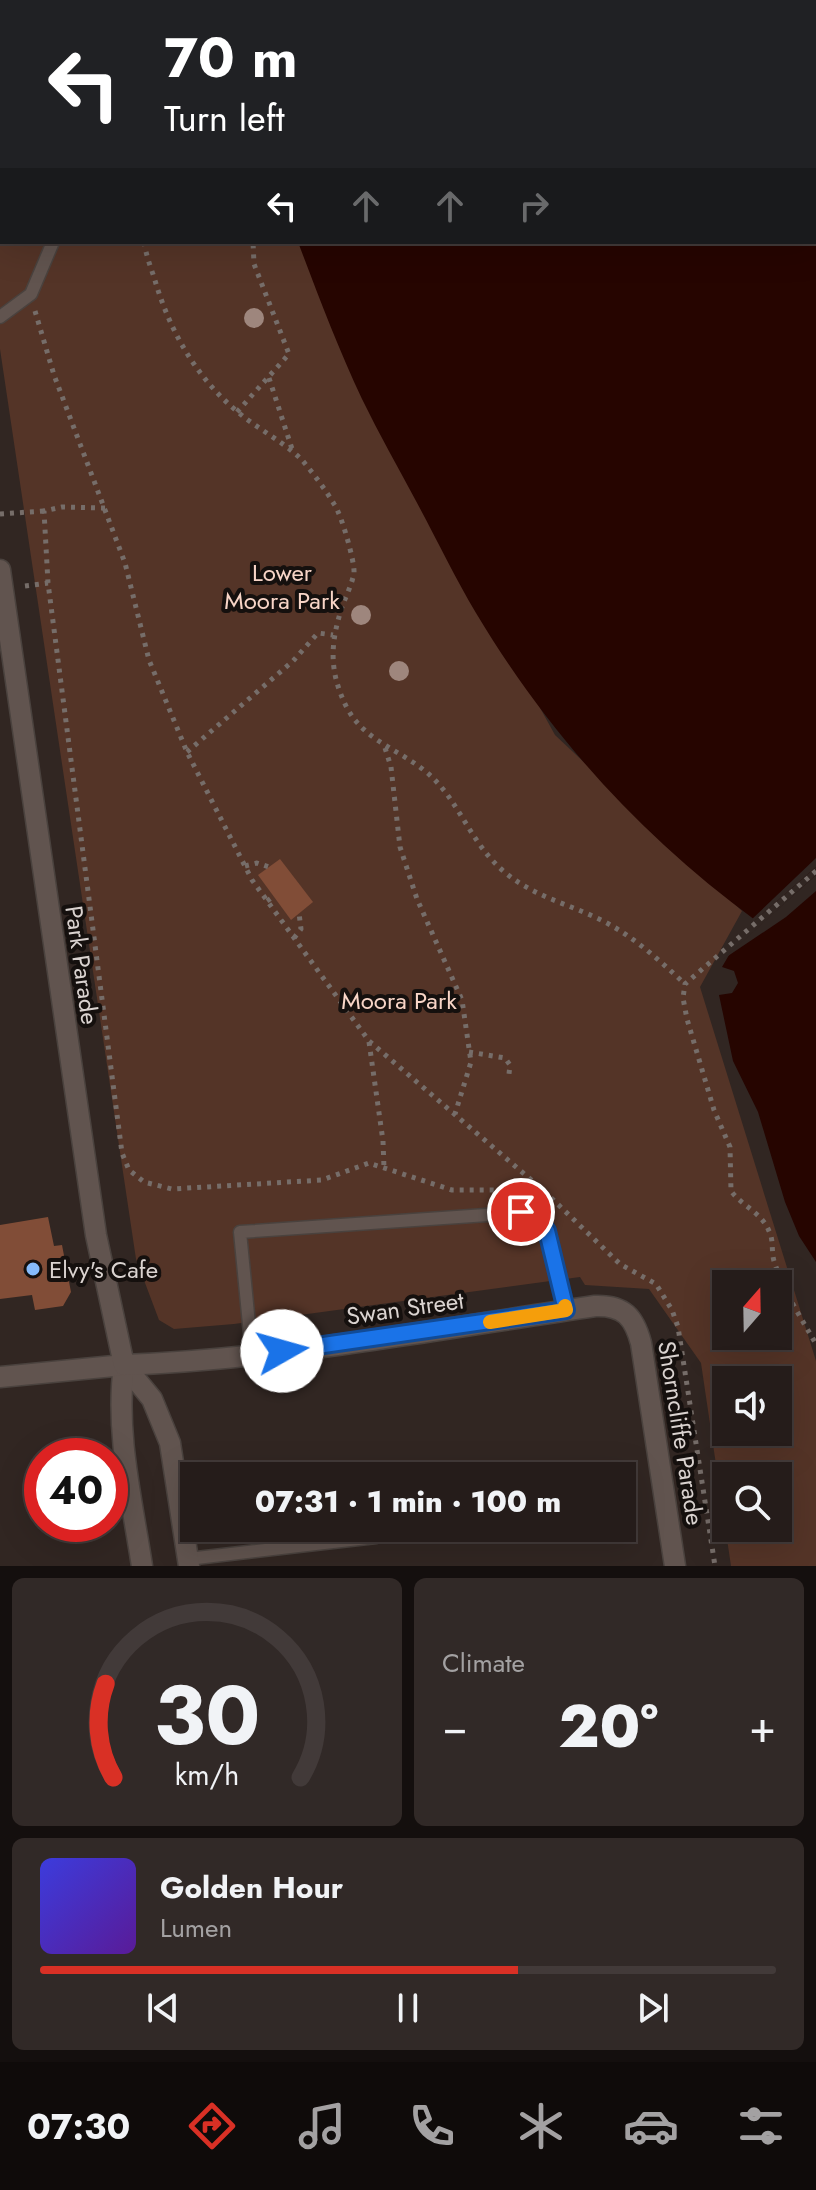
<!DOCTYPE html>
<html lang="en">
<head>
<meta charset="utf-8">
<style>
	:root { --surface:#251c1a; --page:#312927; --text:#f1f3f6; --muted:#a3a1a2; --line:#423a39; --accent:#d93025 }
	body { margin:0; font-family:Jost,sans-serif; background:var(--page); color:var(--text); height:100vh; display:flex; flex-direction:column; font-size:30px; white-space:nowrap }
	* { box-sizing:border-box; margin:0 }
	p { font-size:26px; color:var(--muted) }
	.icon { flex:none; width:44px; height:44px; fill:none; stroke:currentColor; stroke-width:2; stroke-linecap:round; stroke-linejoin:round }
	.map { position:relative; height:1566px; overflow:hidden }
	.drawer { display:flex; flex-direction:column; gap:12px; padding:12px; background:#140f0e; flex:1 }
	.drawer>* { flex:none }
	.top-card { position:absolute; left:0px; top:0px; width:816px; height:244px; box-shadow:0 8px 32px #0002,0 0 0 2px var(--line); background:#202124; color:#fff; overflow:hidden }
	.needle { width:52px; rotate:20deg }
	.controls { position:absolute; left:712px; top:1270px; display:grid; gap:16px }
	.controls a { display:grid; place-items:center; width:80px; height:80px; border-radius:0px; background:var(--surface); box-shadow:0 8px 32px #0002,0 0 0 2px var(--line); font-size:40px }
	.speed { position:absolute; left:24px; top:1438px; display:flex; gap:16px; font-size:40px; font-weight:700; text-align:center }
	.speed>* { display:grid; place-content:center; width:104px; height:104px; border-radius:50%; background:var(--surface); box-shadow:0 8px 32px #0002,0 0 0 2px var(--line); line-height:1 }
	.speed .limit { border:12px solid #d22; background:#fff; color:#111 }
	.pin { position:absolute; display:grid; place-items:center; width:68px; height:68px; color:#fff; margin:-34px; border:4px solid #fff; border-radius:50%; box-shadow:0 2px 8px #0007 }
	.me { position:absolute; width:88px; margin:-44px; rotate:83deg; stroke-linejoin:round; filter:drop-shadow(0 0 6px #0008) }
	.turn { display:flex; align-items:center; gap:28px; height:168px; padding:0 32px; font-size:36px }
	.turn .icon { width:104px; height:104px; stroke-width:2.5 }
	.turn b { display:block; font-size:56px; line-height:68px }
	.lanes { display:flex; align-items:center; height:76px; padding:0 32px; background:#0003; justify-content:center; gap:40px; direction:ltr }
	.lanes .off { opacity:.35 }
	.big { font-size:60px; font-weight:800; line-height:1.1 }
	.drawer .widget { flex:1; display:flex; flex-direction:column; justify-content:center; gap:12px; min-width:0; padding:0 28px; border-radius:12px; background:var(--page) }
	.drawer .dial { align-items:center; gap:0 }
	.dial svg { height:208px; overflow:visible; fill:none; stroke:var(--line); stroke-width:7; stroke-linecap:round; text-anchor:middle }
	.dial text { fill:var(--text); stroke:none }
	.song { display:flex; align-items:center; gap:24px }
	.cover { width:96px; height:96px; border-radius:12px; background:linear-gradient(135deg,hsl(240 70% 55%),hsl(270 70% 35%)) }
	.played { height:8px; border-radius:4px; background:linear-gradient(90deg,var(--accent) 65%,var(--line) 65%) }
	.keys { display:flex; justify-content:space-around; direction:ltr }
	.heat { display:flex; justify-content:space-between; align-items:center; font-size:44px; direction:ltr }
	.drawer .tiles { flex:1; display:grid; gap:12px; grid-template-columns:1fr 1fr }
	.widget:last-child { grid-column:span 2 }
	.trip { position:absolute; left:180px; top:1462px; width:456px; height:80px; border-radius:0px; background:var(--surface); box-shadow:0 8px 32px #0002,0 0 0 2px var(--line); font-weight:800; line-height:80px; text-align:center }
	.tab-bar { display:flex; height:128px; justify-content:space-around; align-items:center; background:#0f0b0a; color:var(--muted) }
	.tab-bar .icon { width:56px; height:56px }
	.tab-bar .on { color:var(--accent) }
	.tab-bar b { font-size:36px; color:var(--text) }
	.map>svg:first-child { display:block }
</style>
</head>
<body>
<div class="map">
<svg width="816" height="1566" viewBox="0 0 816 1566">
	<rect width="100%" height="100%" fill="#312622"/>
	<!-- green -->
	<path fill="#543427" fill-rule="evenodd" d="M0,0h353v2h-351v240h311l97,230 145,263 187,176 -42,76 116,374v205h-85l-30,-203 -52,-74 -64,-4 -5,-8 -346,47 -60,5 -15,-9 -23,-61 -136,-910zM726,1284h52v52h-52zM726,1380h52v52h-52zM726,1476h52v52h-52z"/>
	<!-- water -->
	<g fill="#260500">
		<path d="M342,0h474v867l-61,53c-114,-84 -206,-185 -279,-307 -22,-37 -40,-75 -60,-112 -18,-34 -37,-67 -54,-102 -24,-51 -44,-104 -64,-157h516v-240z"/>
		<path d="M816,875v387l-17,-26 -14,-34 -27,-90 -25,-51 -14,-66 13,-2 6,-10 -4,-12 -12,-4 7,-12z"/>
	</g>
	<!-- pier -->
	<g fill="#312622">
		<path d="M816,858v9l-64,56 -2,-2z"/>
		<path d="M816,875v16l-30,26 -64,43z"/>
	</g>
	<!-- building -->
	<g fill="#814d37">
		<path d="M280,859l33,43 -22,18 -33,-45z"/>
		<path d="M48,1217l6,29 8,-1 9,47 -8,14 -28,4 -3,-15 -32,4v-74z"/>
	</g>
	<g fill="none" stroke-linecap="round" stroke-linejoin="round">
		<!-- lane casing -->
		<g stroke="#4a423e" stroke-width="15">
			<g id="lane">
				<path d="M82,0v2"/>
				<path d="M0,317l31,-23 22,-52"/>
				<path d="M252,1355l-12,-123 290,-20 12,10 5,9 19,79"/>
				<path d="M188,1559l188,-22"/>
			</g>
		</g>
		<!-- street casing -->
		<g stroke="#4a423e" stroke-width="23">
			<g id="street">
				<path d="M124,1365l28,34 18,44 19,123"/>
				<path d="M124,1365c-9,67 8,135 18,201"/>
				<path d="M0,1377l124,-12"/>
			</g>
		</g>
		<!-- secondary casing -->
		<g stroke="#4a423e" stroke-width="23">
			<path id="secondary" d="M0,570l96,665 28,130c158,-6 315,-36 471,-59 29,-1 39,11 46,37l34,223"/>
		</g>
		<!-- path -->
		<g stroke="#766d69" stroke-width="5" stroke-dasharray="4 6" stroke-linecap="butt">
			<path d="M341,0l1,2"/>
			<path d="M196,2v-2"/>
			<path d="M246,2l1,-2"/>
			<path d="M347,2l7,-2"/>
			<path d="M0,8l2,2"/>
			<path d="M144,242c2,12 6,24 10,35 15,53 42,101 85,136 19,16 45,29 63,47 11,13 23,29 32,44 7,9 21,58 20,69 -2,11 -8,23 -12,34 -12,37 -13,64 4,99 17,34 52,43 79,65 35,28 44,73 82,103 27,22 61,30 92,45 33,16 59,40 86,65"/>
			<path d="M35,311l19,64 71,188 24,97 38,92 65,128 117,161 174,149 77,74 36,20 16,26 6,17 37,239"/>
			<path d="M269,378l24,74"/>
			<path d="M237,412l52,-58 -35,-90 -1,-22"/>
			<path d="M105,508l-43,-1 -18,4 4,72 74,570 7,17 15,12 28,7 150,-9 47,-17 83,27h90"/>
			<path d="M0,514l44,-3"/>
			<path d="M25,586l23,-3"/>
			<path d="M385,748l6,19 9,80 17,52 45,101 9,62 -16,52"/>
			<path d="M187,752l106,-91 25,-28 15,2"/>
			<path d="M245,866l12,-3 12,4"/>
			<path d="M816,871l-131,113 -2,14 4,21 27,91 16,37 1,44c11,15 31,22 38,40 5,10 2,20 5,30 9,29 27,57 42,83"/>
			<path d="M267,901l7,-5"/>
			<path d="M294,938l7,-9 -2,-16"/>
			<path d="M369,1042l14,99 1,27"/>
			<path d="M469,1052l36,6 5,7 -1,9"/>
		</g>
		<!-- lane -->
		<use href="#lane" stroke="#61544f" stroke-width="12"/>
		<!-- street -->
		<use href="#street" stroke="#61544f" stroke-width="20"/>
		<!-- secondary -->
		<use href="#secondary" stroke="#61544f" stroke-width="20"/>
	</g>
	<!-- trees -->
	<g fill="#9e867d">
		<circle cx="254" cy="318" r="10"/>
		<circle cx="361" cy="615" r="10"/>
		<circle cx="399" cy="671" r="10"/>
	</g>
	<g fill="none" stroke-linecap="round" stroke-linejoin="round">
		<!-- route casing -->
		<g stroke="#114b97" stroke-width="20">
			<path id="route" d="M282,1351l284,-41 -19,-79 -11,-16 -15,-3"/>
		</g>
		<!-- route -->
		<use href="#route" stroke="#1a73e8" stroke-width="14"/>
		<!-- slow -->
		<path stroke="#f59e0b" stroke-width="14" d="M490,1322l76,-12 -1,-4"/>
	</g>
	<!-- markers -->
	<circle fill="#86bbfb" stroke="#15100e" stroke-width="3" cx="33" cy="1269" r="8"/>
	<g text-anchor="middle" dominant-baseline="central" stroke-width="8" stroke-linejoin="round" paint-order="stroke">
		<!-- park labels -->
		<g font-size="24" fill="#f8d5c7" stroke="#15100e">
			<text x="282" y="572">Lower<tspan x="282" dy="28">Moora Park</tspan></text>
			<text x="399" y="1000">Moora Park</text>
		</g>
		<!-- street labels -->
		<g font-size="24" fill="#dad3d0" stroke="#15100e">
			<text transform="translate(82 965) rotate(82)">Park Parade</text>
			<text transform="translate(405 1308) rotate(-8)">Swan Street</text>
			<text transform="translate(681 1433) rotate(81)">Shorncliffe Parade</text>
		</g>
		<!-- poi labels -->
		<g font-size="24" fill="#dad3d0" stroke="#15100e" text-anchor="start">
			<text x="49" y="1269">Elvy's Cafe</text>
		</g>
	</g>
</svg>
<div class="controls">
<a><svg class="needle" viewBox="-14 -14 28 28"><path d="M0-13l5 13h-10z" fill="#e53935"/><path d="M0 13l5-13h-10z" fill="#a3a1a2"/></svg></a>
<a><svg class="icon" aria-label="sound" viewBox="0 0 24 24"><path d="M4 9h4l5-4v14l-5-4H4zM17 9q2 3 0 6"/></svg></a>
<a><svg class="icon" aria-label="search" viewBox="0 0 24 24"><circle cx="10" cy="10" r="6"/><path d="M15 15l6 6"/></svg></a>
</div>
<div class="speed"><div class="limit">40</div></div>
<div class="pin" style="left:521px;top:1212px;background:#d93025"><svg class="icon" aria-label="arrive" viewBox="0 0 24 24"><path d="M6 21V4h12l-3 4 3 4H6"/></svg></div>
<svg class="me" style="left:282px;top:1351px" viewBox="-20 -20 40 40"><circle r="19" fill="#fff"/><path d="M0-13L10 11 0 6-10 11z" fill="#1a73e8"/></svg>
<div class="trip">07:31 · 1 min · 100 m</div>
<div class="top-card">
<div class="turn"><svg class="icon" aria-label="left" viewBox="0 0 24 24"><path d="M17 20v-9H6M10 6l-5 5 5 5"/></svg><div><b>70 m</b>Turn left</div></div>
<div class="lanes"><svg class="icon" aria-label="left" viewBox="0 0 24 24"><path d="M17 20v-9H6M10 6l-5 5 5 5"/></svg><svg class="icon off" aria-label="ahead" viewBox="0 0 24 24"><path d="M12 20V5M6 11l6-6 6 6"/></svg><svg class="icon off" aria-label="ahead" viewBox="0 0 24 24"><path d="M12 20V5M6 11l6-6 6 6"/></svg><svg class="icon off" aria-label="right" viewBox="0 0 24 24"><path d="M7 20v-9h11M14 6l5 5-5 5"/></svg></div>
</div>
</div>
<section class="drawer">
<div class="tiles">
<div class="widget dial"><svg viewBox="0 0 100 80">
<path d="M14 69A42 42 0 1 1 86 69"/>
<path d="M14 69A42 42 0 0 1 11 33" stroke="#d93025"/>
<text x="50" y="56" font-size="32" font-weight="700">30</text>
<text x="50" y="72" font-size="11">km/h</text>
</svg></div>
<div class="widget"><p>Climate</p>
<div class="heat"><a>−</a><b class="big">20°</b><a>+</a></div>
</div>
<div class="widget">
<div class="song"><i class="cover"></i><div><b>Golden Hour</b><p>Lumen</p></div></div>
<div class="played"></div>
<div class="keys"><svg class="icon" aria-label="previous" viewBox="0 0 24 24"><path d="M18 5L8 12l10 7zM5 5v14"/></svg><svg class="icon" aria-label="pause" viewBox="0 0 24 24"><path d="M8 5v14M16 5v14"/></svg><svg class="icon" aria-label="next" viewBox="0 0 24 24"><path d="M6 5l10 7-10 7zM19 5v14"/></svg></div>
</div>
</div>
</section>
<nav class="tab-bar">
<b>07:30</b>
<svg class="icon on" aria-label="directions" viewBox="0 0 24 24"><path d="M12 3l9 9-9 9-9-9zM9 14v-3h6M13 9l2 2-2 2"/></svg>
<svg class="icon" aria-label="music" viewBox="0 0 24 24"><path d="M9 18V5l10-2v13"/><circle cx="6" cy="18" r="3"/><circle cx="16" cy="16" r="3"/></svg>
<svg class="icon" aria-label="phone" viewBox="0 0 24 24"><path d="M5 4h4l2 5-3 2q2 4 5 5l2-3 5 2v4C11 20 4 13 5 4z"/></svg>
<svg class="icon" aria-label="climate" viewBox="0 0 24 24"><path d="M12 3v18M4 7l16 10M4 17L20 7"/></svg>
<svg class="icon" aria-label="car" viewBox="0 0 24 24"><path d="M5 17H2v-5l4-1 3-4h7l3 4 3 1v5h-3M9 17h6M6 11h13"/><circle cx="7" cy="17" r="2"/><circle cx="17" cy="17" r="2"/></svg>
<svg class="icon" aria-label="filters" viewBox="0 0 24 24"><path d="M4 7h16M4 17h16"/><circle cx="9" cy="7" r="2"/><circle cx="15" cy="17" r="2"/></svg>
</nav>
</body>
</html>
